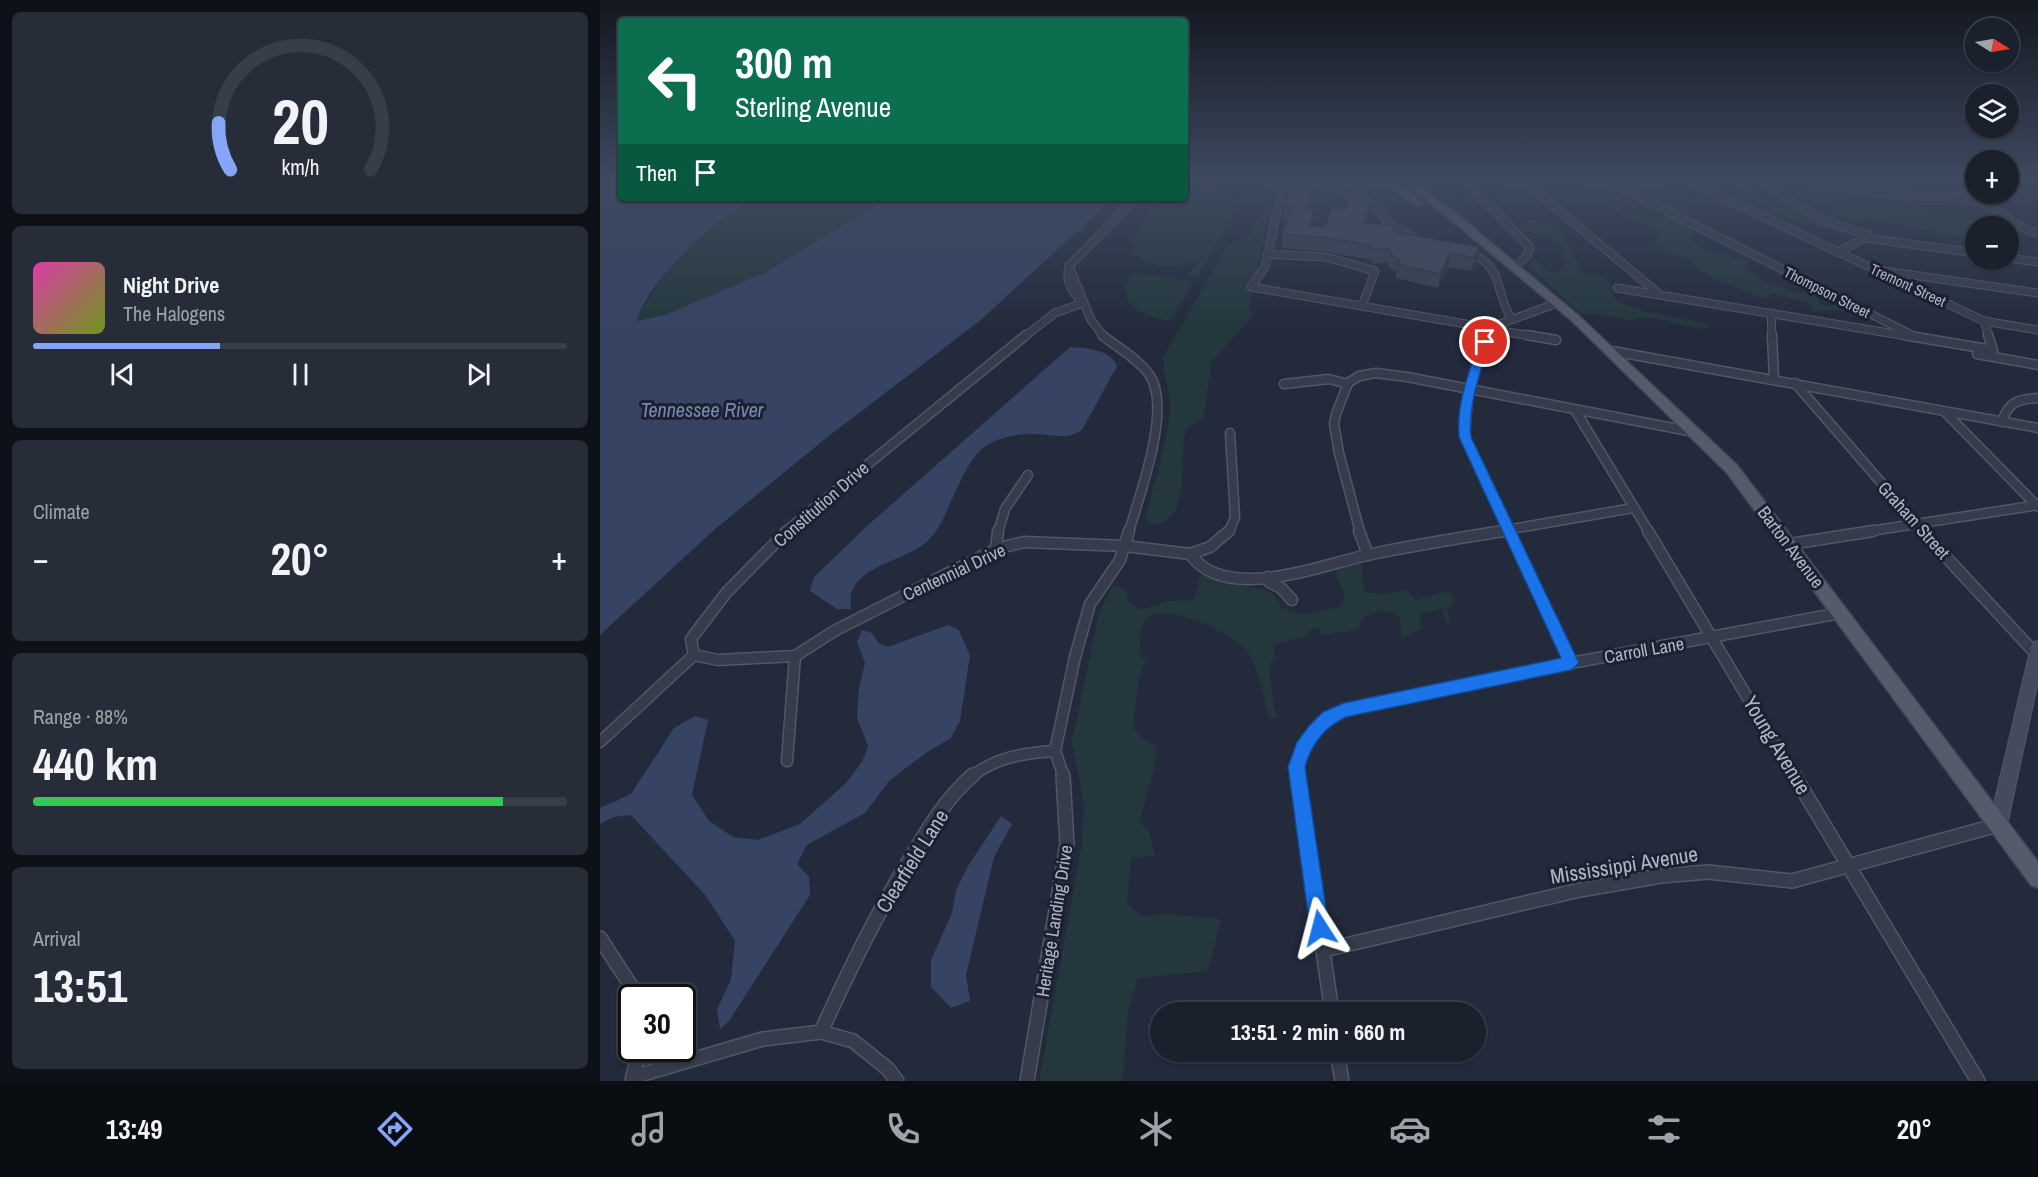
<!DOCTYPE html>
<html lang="en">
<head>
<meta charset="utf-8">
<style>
	:root { --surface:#1a202c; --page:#272d38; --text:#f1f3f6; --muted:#9fa3a9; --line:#383e48; --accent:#86a5f8 }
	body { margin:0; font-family:"Archivo Narrow",sans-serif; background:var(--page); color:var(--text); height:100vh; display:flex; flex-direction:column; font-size:22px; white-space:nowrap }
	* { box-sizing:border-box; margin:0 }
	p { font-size:20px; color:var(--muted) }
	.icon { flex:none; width:33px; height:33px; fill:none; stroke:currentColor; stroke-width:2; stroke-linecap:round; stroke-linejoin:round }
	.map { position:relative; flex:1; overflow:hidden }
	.drawer { display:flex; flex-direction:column; gap:12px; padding:12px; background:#0e1218; width:600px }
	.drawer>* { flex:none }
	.top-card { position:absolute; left:18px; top:18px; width:570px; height:183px; border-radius:6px; box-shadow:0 2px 4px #0004,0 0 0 2px var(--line); background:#0b6e4f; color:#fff; overflow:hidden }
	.needle { width:39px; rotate:101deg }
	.tools { position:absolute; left:1365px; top:18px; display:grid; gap:12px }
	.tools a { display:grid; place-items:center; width:54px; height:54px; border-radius:50%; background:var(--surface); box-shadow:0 2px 4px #0004,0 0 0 2px var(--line); font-size:30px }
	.speed { position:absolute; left:18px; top:984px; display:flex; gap:12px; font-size:30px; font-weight:700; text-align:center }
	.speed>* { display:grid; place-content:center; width:78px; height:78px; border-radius:50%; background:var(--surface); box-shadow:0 2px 4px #0004,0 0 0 2px var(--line); line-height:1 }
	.speed .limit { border:3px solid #111; border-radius:9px; background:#fff; color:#111 }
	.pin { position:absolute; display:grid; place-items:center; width:51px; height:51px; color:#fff; margin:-26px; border:3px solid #fff; border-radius:50%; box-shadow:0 2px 6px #0007 }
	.me { position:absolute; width:66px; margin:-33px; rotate:351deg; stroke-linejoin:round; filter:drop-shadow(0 0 4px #0008) }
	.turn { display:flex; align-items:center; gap:21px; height:126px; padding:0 18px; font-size:27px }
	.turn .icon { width:78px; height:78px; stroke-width:2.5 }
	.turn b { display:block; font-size:42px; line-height:51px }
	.then { display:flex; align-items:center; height:57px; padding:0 18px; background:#0003; gap:12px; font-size:22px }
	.big { font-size:45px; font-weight:700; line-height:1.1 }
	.drawer .tile { flex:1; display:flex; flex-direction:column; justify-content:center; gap:9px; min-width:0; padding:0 21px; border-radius:9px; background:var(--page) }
	.drawer .dial { align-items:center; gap:0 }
	.dial svg { height:156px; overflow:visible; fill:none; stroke:var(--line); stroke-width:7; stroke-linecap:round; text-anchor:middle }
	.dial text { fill:var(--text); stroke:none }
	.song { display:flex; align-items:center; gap:18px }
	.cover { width:72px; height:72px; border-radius:9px; background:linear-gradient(135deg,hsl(320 70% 55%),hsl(80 70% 35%)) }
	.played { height:6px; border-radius:3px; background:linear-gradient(90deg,var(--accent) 35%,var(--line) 35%) }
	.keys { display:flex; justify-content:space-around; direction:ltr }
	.heat { display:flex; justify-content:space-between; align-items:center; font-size:33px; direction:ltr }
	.charge { height:9px; border-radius:4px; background:linear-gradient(90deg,#34c759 88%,var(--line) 0) }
	.trip { position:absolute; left:550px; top:1002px; width:336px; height:60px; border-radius:30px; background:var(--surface); box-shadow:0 2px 4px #0004,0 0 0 2px var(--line); font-weight:700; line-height:60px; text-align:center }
	.dock { display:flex; height:96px; justify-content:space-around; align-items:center; background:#0a0d12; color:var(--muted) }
	.dock .icon { width:42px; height:42px }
	.dock .active { color:var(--accent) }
	.dock b { font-size:27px; color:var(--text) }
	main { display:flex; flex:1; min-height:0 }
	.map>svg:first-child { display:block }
</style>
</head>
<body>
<main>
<section class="drawer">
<div class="tile dial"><svg viewBox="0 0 100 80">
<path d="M14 69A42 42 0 1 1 86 69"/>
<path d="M14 69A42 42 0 0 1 8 45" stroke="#86a5f8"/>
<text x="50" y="56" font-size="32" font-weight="700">20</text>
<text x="50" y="72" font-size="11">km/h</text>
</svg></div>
<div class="tile">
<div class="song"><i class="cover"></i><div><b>Night Drive</b><p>The Halogens</p></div></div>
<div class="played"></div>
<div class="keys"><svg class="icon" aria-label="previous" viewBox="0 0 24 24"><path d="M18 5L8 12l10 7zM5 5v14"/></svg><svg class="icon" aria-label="pause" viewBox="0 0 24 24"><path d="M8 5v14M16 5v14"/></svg><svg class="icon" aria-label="next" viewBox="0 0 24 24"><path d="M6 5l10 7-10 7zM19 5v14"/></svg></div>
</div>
<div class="tile"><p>Climate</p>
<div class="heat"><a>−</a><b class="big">20°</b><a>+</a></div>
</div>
<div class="tile"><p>Range · 88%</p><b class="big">440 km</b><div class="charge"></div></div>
<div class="tile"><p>Arrival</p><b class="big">13:51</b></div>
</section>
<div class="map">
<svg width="1438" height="1081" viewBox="0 0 1438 1081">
	<rect width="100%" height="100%" fill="#222a3b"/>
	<!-- green -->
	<g fill="#24373c">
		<path d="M665,179h15l-11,36 -20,94 5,5 -43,49 -7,55c-6,5 -15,7 -18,13 -9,19 10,97 -37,93l-3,-7c8,-34 20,-70 24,-105 2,-19 -8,-36 -7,-55l65,-112 20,-8 14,-25 -2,-13z"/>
		<path d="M758,179h19l35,23 -25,8z"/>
		<path d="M888,179l30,4 14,8 -1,4c-18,9 -30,-7 -43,-16z"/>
		<path d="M964,179h35l13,8 -10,11 5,3 31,16 10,2 19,-4 28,14 -5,7 4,8 22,11 9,-3 8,7 17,1 -4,10 16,10 34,13h21l3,3 -3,4 3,4c11,4 21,-1 33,3 17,6 34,17 51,26 -15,-3 -25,-11 -39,-18 -12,-5 -38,-6 -51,-3l-3,-8 -39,-11 -7,6 -55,-23 -12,-8 -6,-8 -29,-7v-4l-9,-7 7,-7 -5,-8 -21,-4z"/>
		<path d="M1018,179h33l43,20 1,6 -9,8 -10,-3z"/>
		<path d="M1120,179h32l3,3 -9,2 23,17 15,-3 48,29v3c-34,-7 -88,-24 -112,-51z"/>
		<path d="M612,184l21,7 7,11 -43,76 -9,-1 10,-16c-20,7 -47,9 -64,-7l-2,-14 29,-42h24v-12z"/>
		<path d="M1218,189l48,15 57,5 52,12 6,5h-5l-1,14c-33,-6 -66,-16 -100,-20 -12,-1 -21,3 -32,-2 -14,-6 -23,-17 -32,-27z"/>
		<path d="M848,192h5l11,13 -5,1 6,8 18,12 -10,-3 -31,-22 1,-6z"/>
		<path d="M152,198h137c-80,47 -161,104 -253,124 22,-50 70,-96 116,-124z"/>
		<path d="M933,220l24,5 26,48 23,5 10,23 26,10 62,12 7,3 -1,2c-24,5 -56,-19 -79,-7l-27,-6 -23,-1 -52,-47 4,-8h3c7,12 22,21 30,4 -3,-5 -5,-13 -7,-18 -8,-14 -29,-8 -40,-19l4,-5z"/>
		<path d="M531,273l58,8 3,3 -21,37c-28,-5 -57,-15 -40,-48z"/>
		<path d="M762,563l2,29 19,2 24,-4 9,10 33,-9 5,5 -1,7 -6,6 3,13 -4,1 -4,-14 -22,5 2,15 -20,9 -3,-22c-14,-10 -37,-5 -41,14l-38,5v-8l-10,3 -1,6 -34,8 -2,17 -4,4 5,45 6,7 -10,4c-6,-21 -10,-47 -20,-66 -11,-20 -83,-53 -102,-37 -11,10 -7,26 -8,39l9,4 -6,4 -5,17 -5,45 7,10 17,9c-1,25 -11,49 -17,75l9,11 6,24 -24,2 -4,45 14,13 26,-2 54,5 -13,52 -70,7 -10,33 -5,66 2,4h-86l42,-231 3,-45 -12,-63 27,-129 14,-28 11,3 5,13 11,9 29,-9 25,-1 6,-25 44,6 5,6c16,2 27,3 32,21l23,6 35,-7 6,-10 -10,-27z"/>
	</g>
	<!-- water -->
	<g fill="#364362">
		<path d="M0,179h21v19h131c-38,23 -104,81 -115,123l28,-6 99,-42 125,-75h223l-28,28v5l-9,2 -94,87 -156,119 -111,91 -114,105z"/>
		<path d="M470,347c15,1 41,2 47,19l-35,64c-16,11 -31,4 -49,4 -15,0 -31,3 -44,10 -26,14 -37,66 -55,90 -20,27 -68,26 -82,57 -2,5 -1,12 -1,18h-14l-27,-18 4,-14 52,-50z"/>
		<path d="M348,625l11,5 11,26 -10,65 -9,17 -25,15 -37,28 -24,32 -58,32 -10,19 12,13 1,18 -81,126 -9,8 -3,-19 14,-31 4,-38 -29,-45 -75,-81 -18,2 -13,7v-16l31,-14 43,-66 21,-12 13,4 -16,75 17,26 24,16 25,3 42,-16 46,-41 16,-21 6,-16 -11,-28 2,-30 6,-25 -8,-21 5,-12 10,3 6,10 10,4z"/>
		<path d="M401,816l11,8 -18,33 -28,118 4,26 -19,7 -20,-21v-27l21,-47 4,-23 12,-24z"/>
	</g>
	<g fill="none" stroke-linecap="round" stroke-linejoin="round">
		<!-- street-far3 casing -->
		<g stroke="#515766" stroke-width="9">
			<g id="street-far3">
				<path d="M684,179l-19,88 -14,20 238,41 68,-25"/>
				<path d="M749,179l39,43 27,16"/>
				<path d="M863,179l67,68 -3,9 -12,10"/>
				<path d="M921,179l137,114"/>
				<path d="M1004,179l306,155"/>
				<path d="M1084,179l300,142 54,9"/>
				<path d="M1157,179l65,41 46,15 -3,3"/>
				<path d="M1192,179l12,4c36,4 74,12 110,13 22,1 42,-2 64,5 22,7 38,28 60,32"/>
				<path d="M1279,179l5,13"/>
				<path d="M1265,238l111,15"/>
				<path d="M866,250c41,20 26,35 45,68"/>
				<path d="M1238,252l27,-14"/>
				<path d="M667,254l59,3 49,14 -13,35"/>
				<path d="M1408,258l30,4"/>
				<path d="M469,266c-4,17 3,26 14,37"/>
				<path d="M1284,271l154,22"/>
				<path d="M1017,288l296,49"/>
				<path d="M1171,313l1,24"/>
				<path d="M1384,321l5,16"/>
				<path d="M889,329l48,8"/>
				<path d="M424,337l31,-24 28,-10"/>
				<path d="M504,337l-13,-17 -22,-54 67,-68"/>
				<path d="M886,337l3,-9"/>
			</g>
		</g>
		<!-- street-far2 casing -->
		<g stroke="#515766" stroke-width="11">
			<g id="street-far2">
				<path d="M502,335c16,13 35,23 47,39 24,34 -10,121 -20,158"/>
				<path d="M886,335l-18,60 -3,42 45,95"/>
				<path d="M927,335l29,5"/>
				<path d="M1172,335l2,44"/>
				<path d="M1304,335l89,15 -5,-15"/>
				<path d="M1012,351l426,77"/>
				<path d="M1377,354l61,11"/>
				<path d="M1195,383l129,149"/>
				<path d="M684,384l45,-5 19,5"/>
				<path d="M975,410l74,122"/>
				<path d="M1345,412l93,95"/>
				<path d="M1402,422c6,-20 16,-23 36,-24"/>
				<path d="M185,532l241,-197"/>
				<path d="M398,532l7,-23 23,-34"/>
				<path d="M629,532l6,-15 -5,-84"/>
				<path d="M760,532l-21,-79 -5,-29 2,-10 12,-31 11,-7 17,-3 31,4 287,55"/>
				<path d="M894,532l139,-24"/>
				<path d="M1264,532l174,-27"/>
			</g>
		</g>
		<!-- street-far1 casing -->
		<g stroke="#515766" stroke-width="13">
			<g id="street-far1">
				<path d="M759,531l9,24"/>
				<path d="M909,531l62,132"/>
				<path d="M1048,531l147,246"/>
				<path d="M1322,531l114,123"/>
				<path d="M1190,544l83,-13"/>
				<path d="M396,549l2,-18"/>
				<path d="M590,554c36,51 133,10 182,0 43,-9 87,-16 131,-23"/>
				<path d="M668,577l1,5 12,6 11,12"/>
				<path d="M94,655l24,5 77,-4 41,-26 160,-81 28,-7 101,4 65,8 20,-7 19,-16"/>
				<path d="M94,655l-3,-16 35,-46 61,-62"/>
				<path d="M0,742l94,-87"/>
				<path d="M187,761l8,-105"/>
				<path d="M371,777c25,-20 53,-24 84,-26"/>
				<path d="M464,777l-9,-26 20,-94 15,-53 30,-44 9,-29"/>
				<path d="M697,777c-4,-30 24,-56 49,-67l225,-47 269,-50"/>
			</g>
		</g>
		<!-- street casing -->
		<g stroke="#515766" stroke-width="16">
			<g id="street">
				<path d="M697,775l35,237"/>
				<path d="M1194,775l184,306"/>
				<path d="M0,938l35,54 1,6"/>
				<path d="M724,950l256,-60 81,-14 47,-4 84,9 206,-56"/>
				<path d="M221,1032c27,-60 56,-120 91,-176 17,-29 35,-59 61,-81"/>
				<path d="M737,1052l5,29"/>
				<path d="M33,1077l130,-38 58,-7 32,9 35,28 9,12"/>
				<path d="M32,1081l8,-33"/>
				<path d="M427,1081l40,-237 -4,-69"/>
			</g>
		</g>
		<!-- secondary casing -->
		<g stroke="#515766" stroke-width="2">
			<path id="secondary" d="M1438,641v40l-31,144 -3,6 -6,3 -6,-3 -3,-6 42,-178 2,-5z"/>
		</g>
		<!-- primary casing -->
		<g stroke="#3f4554" stroke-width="3">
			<g id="primary">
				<path d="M779,179h11l33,24 -8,2z"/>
				<path d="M799,179h11l48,36 121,101 158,149 301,397v26l-7,-3 -304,-412 -156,-153 -121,-101z"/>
			</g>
		</g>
		<!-- street-far3 -->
		<use href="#street-far3" stroke="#363c4b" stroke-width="7"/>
		<!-- street-far2 -->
		<use href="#street-far2" stroke="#363c4b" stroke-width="8"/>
		<!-- street-far1 -->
		<use href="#street-far1" stroke="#363c4b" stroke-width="10"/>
		<!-- street -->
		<use href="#street" stroke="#363c4b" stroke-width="13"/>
		<!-- secondary -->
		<use href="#secondary" fill="#444b5e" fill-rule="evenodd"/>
		<!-- primary -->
		<use href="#primary" fill="#545b6b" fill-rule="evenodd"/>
	</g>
	<!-- wall -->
	<path fill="#383f50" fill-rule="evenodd" d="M696,179h59l15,34 -3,10 27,9 85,15 -3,14 -5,10 -23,-4 -10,21 -42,-10v-6l-6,-3 -2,-7 -14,2 -6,-5 -41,-7 -45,-4v-14l5,-14h-3v-14l10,-16 2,-5zM716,191l24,2 4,7 4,2 -2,7 -21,18 -12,-1 1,-3 -4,-13z"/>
	<!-- shaded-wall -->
	<g fill="#2e3341">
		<path d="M716,179v12l-11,31v-13z"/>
		<path d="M771,199l-1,14 -6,23v-13z"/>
		<path d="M714,210v13l-4,14 -1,-11z"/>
		<path d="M879,247l-3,14 -5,10 3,-13z"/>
		<path d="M850,253l-2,14 -10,21 2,-14z"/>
	</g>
	<!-- building -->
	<path fill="#41495d" stroke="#2e3341" stroke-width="1.5" d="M698,179h17l-10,30 9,1 -5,16 16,1 7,-20 14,2 5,-18 -7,-4 -3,-7 -9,-1h23l16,20 -7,24 31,2 -1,7 85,15 -5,11 -24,-5 -10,21 -43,-10 2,-4 -8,-5 -2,-6 -14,1 -7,-5 -41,-7 -45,-4 10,-27 -8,-1 6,-16h4z"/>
	<!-- sky -->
	<linearGradient id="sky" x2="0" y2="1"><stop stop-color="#131720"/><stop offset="0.54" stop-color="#3e4a60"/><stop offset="1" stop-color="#3e4a60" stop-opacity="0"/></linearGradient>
	<rect width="1438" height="331" fill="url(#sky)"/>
	<!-- route -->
	<path fill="#1a73e8" stroke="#114b97" stroke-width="1.5" d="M885,338l5,4c-10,31 -22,62 -19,95l108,226 -8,7 -225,47c-21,10 -35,28 -41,50l24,161 -2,6 -7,3 -7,-3 -3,-6 -22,-161 9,-25 12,-16 14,-14 21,-9 217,-45 -102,-221c-3,-33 10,-64 20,-95z"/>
	<g text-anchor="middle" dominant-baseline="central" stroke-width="6" stroke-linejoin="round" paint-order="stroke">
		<!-- far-street labels -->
		<g font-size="15" fill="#b1b7c7" stroke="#1b2130">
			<text transform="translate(1308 285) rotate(25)">Tremont Street</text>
			<text transform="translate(1227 292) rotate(27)">Thompson Street</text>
		</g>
		<!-- street labels -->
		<g font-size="18" fill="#b1b7c7" stroke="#1b2130">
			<text transform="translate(221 504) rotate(-41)">Constitution Drive</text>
			<text transform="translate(1314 520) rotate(48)">Graham Street</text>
			<text transform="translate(1191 547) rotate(53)">Barton Avenue</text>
			<text transform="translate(354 572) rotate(-25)">Centennial Drive</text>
			<text transform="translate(1044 650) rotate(-10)">Carroll Lane</text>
			<text transform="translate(454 921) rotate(-81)">Heritage Landing Drive</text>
		</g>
		<!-- water labels -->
		<g font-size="20" font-style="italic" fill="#798aaf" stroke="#1b2130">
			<text x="102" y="409">Tennessee River</text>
		</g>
		<!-- near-street labels -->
		<g font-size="21" fill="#b1b7c7" stroke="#1b2130">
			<text transform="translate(1177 745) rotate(59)">Young Avenue</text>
			<text transform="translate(312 861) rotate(-58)">Clearfield Lane</text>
			<text transform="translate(1024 865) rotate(-9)">Mississippi Avenue</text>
		</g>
	</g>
</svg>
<div class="tools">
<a><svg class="needle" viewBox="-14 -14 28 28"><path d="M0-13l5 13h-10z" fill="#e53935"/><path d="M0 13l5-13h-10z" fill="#9fa3a9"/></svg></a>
<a><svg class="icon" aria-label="layers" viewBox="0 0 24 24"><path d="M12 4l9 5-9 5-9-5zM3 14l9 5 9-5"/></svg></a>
<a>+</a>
<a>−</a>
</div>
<div class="speed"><div class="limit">30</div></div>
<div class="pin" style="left:885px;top:342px;background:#d93025"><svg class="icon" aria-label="arrive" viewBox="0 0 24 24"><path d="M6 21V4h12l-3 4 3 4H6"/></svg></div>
<svg class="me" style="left:720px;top:928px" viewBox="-20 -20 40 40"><path d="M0-17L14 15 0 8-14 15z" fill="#1a73e8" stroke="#fff" stroke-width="4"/></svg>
<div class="trip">13:51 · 2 min · 660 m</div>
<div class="top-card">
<div class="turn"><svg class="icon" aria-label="left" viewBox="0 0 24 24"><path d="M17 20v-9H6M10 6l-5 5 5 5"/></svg><div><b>300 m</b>Sterling Avenue</div></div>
<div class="then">Then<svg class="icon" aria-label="arrive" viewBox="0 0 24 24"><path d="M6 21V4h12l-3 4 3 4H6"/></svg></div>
</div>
</div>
</main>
<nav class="dock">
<b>13:49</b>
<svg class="icon active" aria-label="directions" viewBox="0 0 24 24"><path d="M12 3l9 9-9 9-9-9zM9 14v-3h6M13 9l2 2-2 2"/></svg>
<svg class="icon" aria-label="music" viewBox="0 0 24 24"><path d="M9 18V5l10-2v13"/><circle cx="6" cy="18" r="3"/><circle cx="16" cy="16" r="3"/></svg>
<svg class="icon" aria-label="phone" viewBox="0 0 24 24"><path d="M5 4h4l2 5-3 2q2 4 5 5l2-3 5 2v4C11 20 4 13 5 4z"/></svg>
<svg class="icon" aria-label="climate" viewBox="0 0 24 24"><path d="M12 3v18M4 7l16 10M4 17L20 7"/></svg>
<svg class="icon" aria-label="car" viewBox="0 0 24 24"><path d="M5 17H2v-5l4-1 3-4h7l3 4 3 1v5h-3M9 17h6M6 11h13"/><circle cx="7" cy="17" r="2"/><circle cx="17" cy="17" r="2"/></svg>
<svg class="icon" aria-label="filters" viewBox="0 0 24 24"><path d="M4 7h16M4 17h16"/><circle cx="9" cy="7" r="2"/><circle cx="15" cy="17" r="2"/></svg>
<b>20°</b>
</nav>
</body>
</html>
